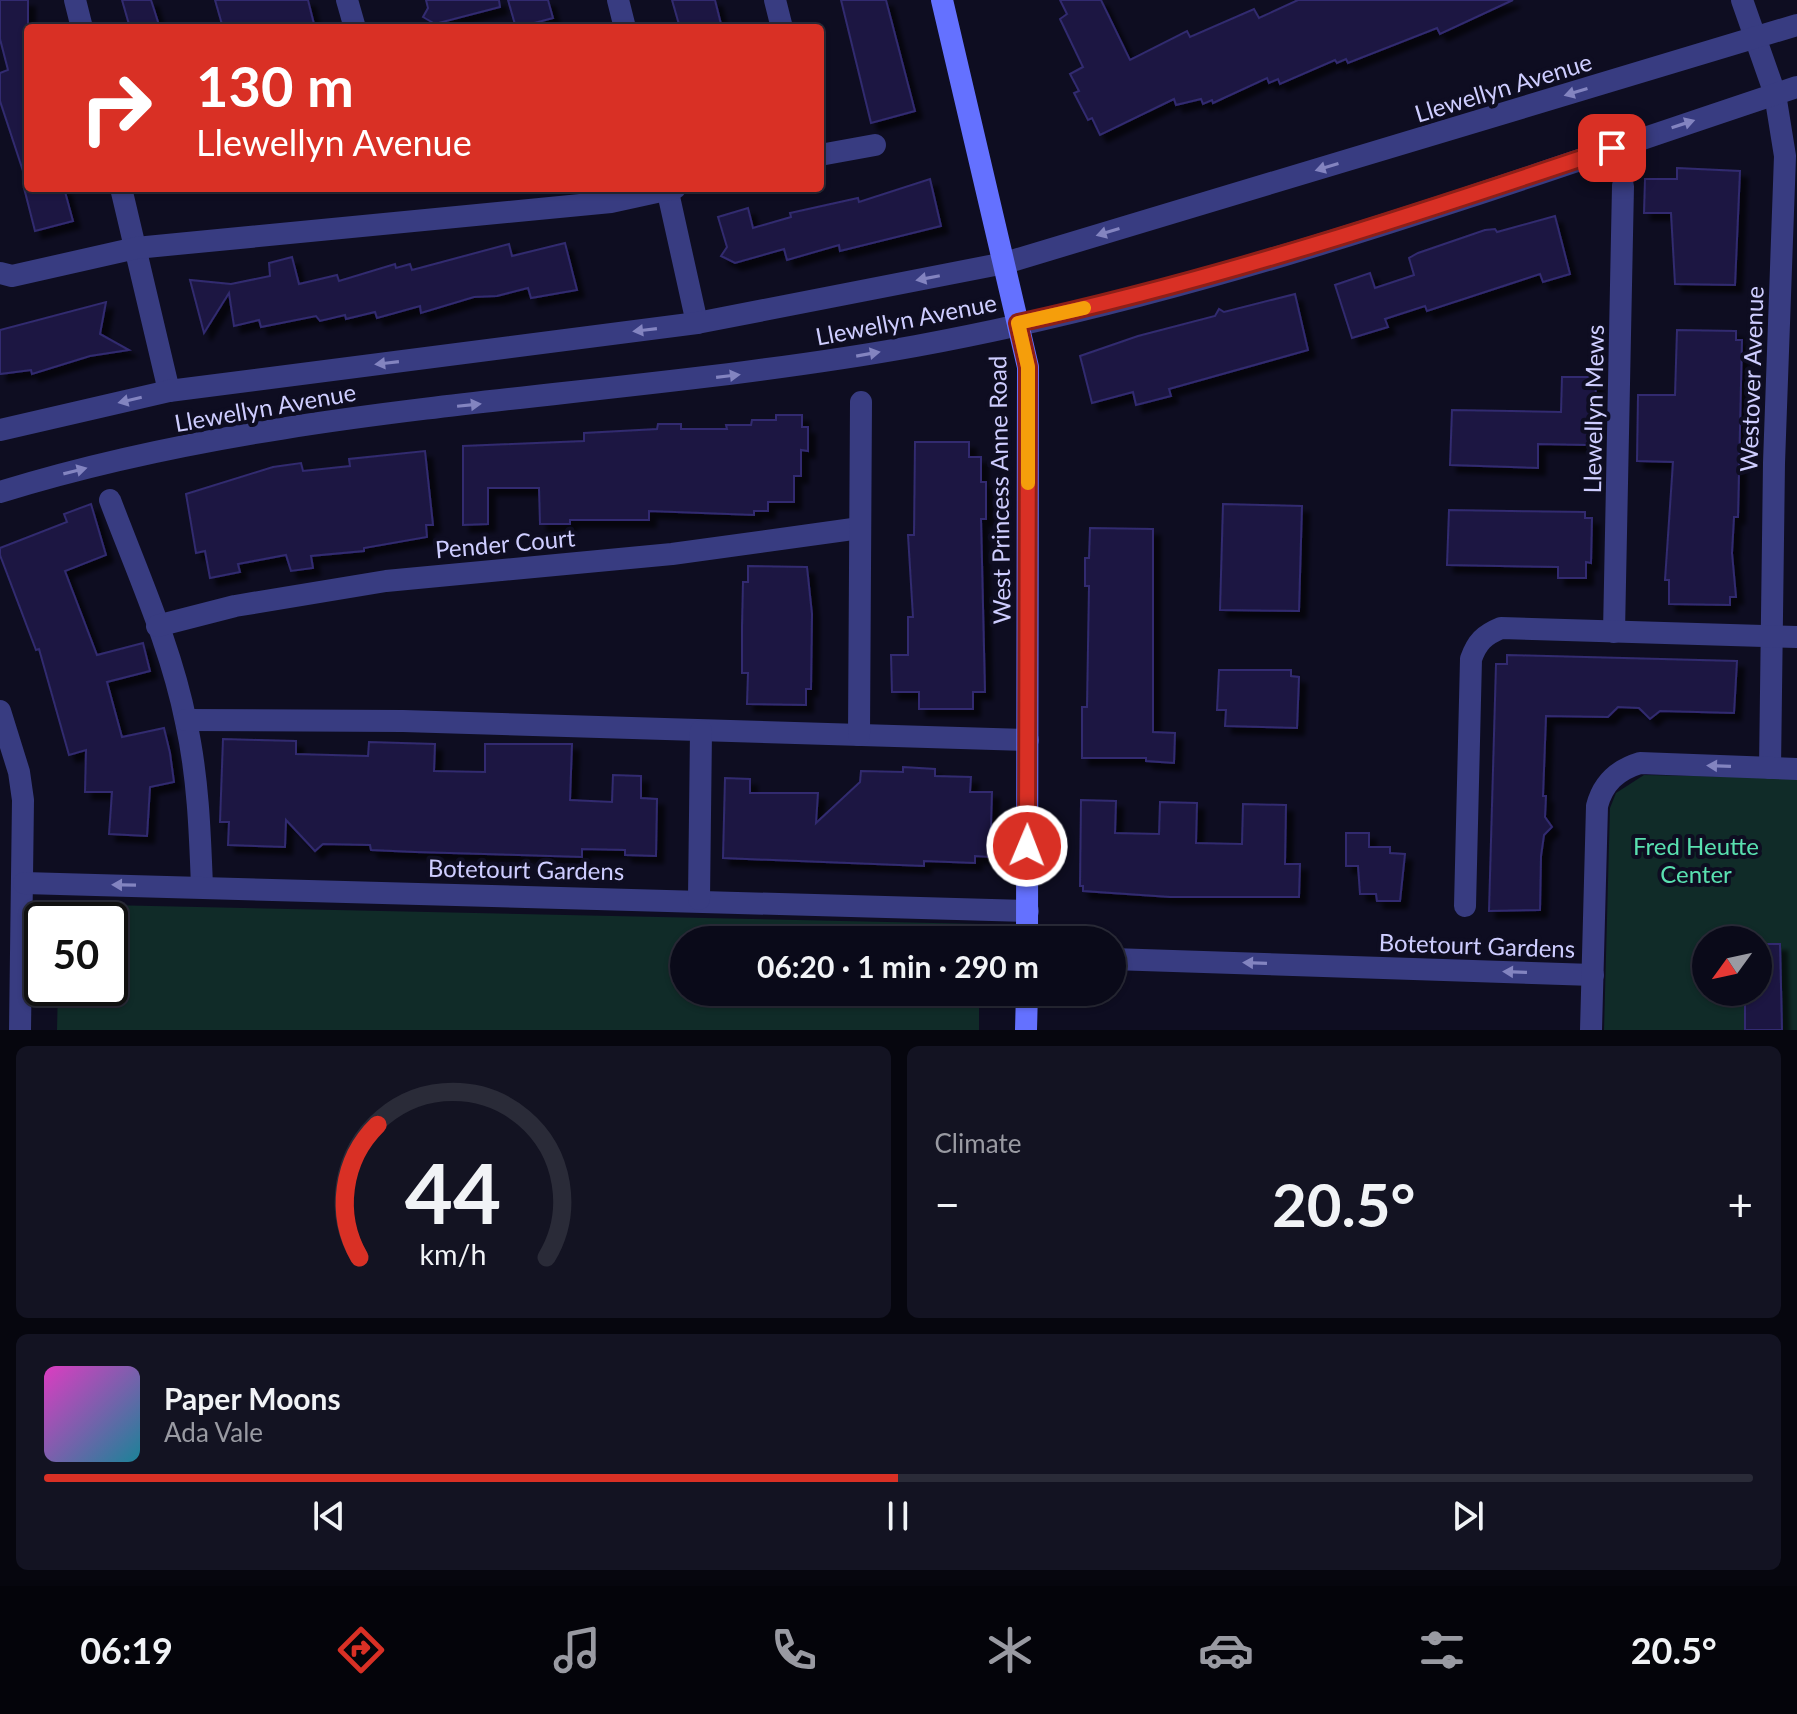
<!DOCTYPE html>
<html lang="en">
<head>
<meta charset="utf-8">
<style>
	:root { --surface:#0a0a19; --page:#131322; --text:#f1f3f6; --muted:#999aa2; --line:#2a2b38; --accent:#d93025 }
	body { margin:0; font-family:Lato,sans-serif; background:var(--page); color:var(--text); height:100vh; display:flex; flex-direction:column; font-size:30px; white-space:nowrap }
	* { box-sizing:border-box; margin:0 }
	p { font-size:26px; color:var(--muted) }
	.icon { flex:none; width:44px; height:44px; fill:none; stroke:currentColor; stroke-width:2; stroke-linecap:round; stroke-linejoin:round }
	.map { position:relative; height:1030px; overflow:hidden }
	.details { display:flex; flex-direction:column; gap:16px; padding:16px; background:#06060e; flex:1 }
	.details>* { flex:none }
	.hud { position:absolute; left:24px; top:24px; width:800px; height:168px; border-radius:8px; box-shadow:0 2px 6px #0004,0 0 0 2px var(--line); background:#d93025; color:#fff; overflow:hidden }
	.needle { width:52px; rotate:237deg }
	.controls { position:absolute; left:1692px; top:926px; display:grid; gap:16px }
	.controls a { display:grid; place-items:center; width:80px; height:80px; border-radius:50%; background:var(--surface); box-shadow:0 2px 6px #0004,0 0 0 2px var(--line); font-size:40px }
	.speed { position:absolute; left:24px; top:902px; display:flex; gap:16px; font-size:40px; font-weight:700; text-align:center }
	.speed>* { display:grid; place-content:center; width:104px; height:104px; border-radius:50%; background:var(--surface); box-shadow:0 2px 6px #0004,0 0 0 2px var(--line); line-height:1 }
	.speed .limit { border:4px solid #111; border-radius:12px; background:#fff; color:#111 }
	.pin { position:absolute; display:grid; place-items:center; width:68px; height:68px; color:#fff; margin:-34px; border-radius:16px; box-shadow:0 4px 12px #0006 }
	.me { position:absolute; width:88px; margin:-44px; rotate:1deg; stroke-linejoin:round; filter:drop-shadow(0 0 6px #0008) }
	.turn { display:flex; align-items:center; gap:28px; height:168px; padding:0 40px; font-size:36px }
	.turn .icon { width:104px; height:104px; stroke-width:2.5 }
	.turn b { display:block; font-size:56px; line-height:68px }
	.big { font-size:60px; font-weight:700; line-height:1.1 }
	.details .card { flex:1; display:flex; flex-direction:column; justify-content:center; gap:12px; min-width:0; padding:0 28px; border-radius:12px; background:var(--page) }
	.details .dial { align-items:center; gap:0 }
	.dial svg { height:208px; overflow:visible; fill:none; stroke:var(--line); stroke-width:7; stroke-linecap:round; text-anchor:middle }
	.dial text { fill:var(--text); stroke:none }
	.song { display:flex; align-items:center; gap:24px }
	.cover { width:96px; height:96px; border-radius:12px; background:linear-gradient(135deg,hsl(310 70% 55%),hsl(190 70% 35%)) }
	.played { height:8px; border-radius:4px; background:linear-gradient(90deg,var(--accent) 50%,var(--line) 50%) }
	.keys { display:flex; justify-content:space-around; direction:ltr }
	.heat { display:flex; justify-content:space-between; align-items:center; font-size:44px; direction:ltr }
	.details .tiles { flex:1; display:grid; gap:16px; grid-template-columns:1fr 1fr }
	.card:last-child { grid-column:span 2 }
	.trip { position:absolute; left:670px; top:926px; width:456px; height:80px; border-radius:40px; background:var(--surface); box-shadow:0 2px 6px #0004,0 0 0 2px var(--line); font-weight:700; line-height:80px; text-align:center }
	.tab-bar { display:flex; height:128px; justify-content:space-around; align-items:center; background:#04040a; color:var(--muted) }
	.tab-bar .icon { width:56px; height:56px }
	.tab-bar .selected { color:var(--accent) }
	.tab-bar b { font-size:36px; color:var(--text) }
	.map>svg:first-child { display:block }
</style>
</head>
<body>
<div class="map">
<svg width="1797" height="1030" viewBox="0 0 1797 1030">
	<defs>
		<filter id="shadow"><feDropShadow dx="7" dy="7" stdDeviation="2" flood-color="#0009"/></filter>
	</defs>
	<rect width="100%" height="100%" fill="#0e0d21"/>
	<!-- green -->
	<g fill="#102b28" fill-rule="evenodd">
		<path d="M1644,775l153,3v252h-193l6,-222 6,-15zM1706,940h52v52h-52z"/>
		<path d="M60,904l920,20v16h-296v52h295v38h-922l1,-42h52v-68h-51z"/>
	</g>
	<!-- building -->
	<g fill="#1d1942" stroke="#312b6f" stroke-width="2" filter="url(#shadow)">
		<path d="M0,0h28v174h-4l-24,-73v-28l8,-3 -8,-31z"/>
		<path d="M122,0h29l9,28h-30z"/>
		<path d="M215,0h93l7,28h-92z"/>
		<path d="M426,0h73l1,7 -65,17 -12,-7 5,-9z"/>
		<path d="M508,0h40l5,18 -37,10z"/>
		<path d="M672,0h43l7,28h-42z"/>
		<path d="M841,0h45l29,111 -44,12z"/>
		<path d="M1060,0h41l29,60 57,-29 3,6 64,-28 5,9 39,-18h215l-73,34 -3,-6 -89,35 -2,-4 -9,4 -2,-3 -55,24 -2,-5 -9,4 -2,-5 -54,25 -1,-3 -9,4 -2,-5 -25,6 -2,-6 -74,36 -8,-17 -4,2 -14,-27 5,-2 -9,-17 13,-7 -23,-48 7,-5z"/>
		<path d="M1677,168l63,3 -5,114 -60,-1 -4,-71h-27l1,-34h32z"/>
		<path d="M930,179l11,47 -101,25 -1,-6 -52,15 -3,-11 -49,14 -14,-7 6,-9 -9,-30 30,-9 5,20 38,-11 -1,-4 68,-15 1,4z"/>
		<path d="M24,188h40l9,33 -38,10z"/>
		<path d="M1555,216l15,58 -27,8 -3,-8 -113,37 -2,-5 -40,13 3,8 -36,11 -17,-53 35,-12 5,15 39,-13 -5,-17 9,-5 67,-23 10,-1 2,3z"/>
		<path d="M565,243l12,47 -46,8 -3,-10 -31,8 -23,1 -53,16 -1,-7 -43,12 -2,-6 -29,7 -1,-4 -25,6 -4,-5 -55,11 -2,-7 -25,6 -5,-33 -25,40 -14,-53 41,4 39,-8 -1,-13 23,-6 7,27 38,-9 2,6 56,-17 1,4 14,-4 2,6 97,-26 3,12z"/>
		<path d="M1295,294l13,56 -139,39 2,7 -35,9 -3,-13 -41,11 -12,-47 58,-20 77,-20 4,-7 5,3z"/>
		<path d="M106,302l-6,32 29,16 -39,6 -58,18 -1,-4 -31,4v-44z"/>
		<path d="M1677,330l59,1v9h6l-4,177h-4l-2,36 4,44h-6v8l-61,-1v-24h-4l8,-118 -36,-1 1,-66h37z"/>
		<path d="M1562,377h34l-1,45h-5l-3,23 -49,-1v24l-88,-3 2,-55 109,2z"/>
		<path d="M776,415h26v12h6v24l-7,-1v26h-7v26h-26v9h-14v4l-105,-4v9h-79v4h-30l-1,-36h-51v36l-25,1v-79l121,-5v-8l73,-4 1,-5h23v5h46l-1,-4h25l1,-5h24z"/>
		<path d="M915,442h54v15h12v25h5v37h-5l4,173h-12v17h-54v-17h-27l-1,-37h17v-38h5l-5,-82h6z"/>
		<path d="M425,451l8,74h-7l1,12 -63,11v3l-53,5 2,12 -22,3 -5,-16 -48,9 2,8 -30,6 -5,-27 -9,2 -10,-59 87,-27 28,-4 2,8 47,-5 -1,-7z"/>
		<path d="M91,504l15,51 -41,16 32,84 46,-12 7,28 -43,11 15,55 42,-9 6,25 4,29 -24,5 -3,49 -38,-2 3,-42h-27l1,-42 -17,5 -30,-106 -3,1 -36,-95v-7l67,-26 -3,-8z"/>
		<path d="M1223,504l79,2 -3,105 -79,-1z"/>
		<path d="M1449,510l136,2v6h7l-1,45 -5,-1v16h-28v-11l-111,-2z"/>
		<path d="M1090,528l63,1v203l22,1 -1,30 -28,-2v-3h-64v-51h5l2,-121h-4v-28h4z"/>
		<path d="M748,566l59,1 5,47 -1,75h-5v16l-59,-1 1,-31h-6v-46l1,-45h5z"/>
		<path d="M1507,655l230,6 -3,52 -74,-2 -10,8 -11,-11 -21,-1 -10,10 -62,-1 -3,80h3l-1,21 7,10 -8,8 -3,21 -1,54 -51,1 7,-247h11z"/>
		<path d="M1219,670h72v6l8,1 -2,51 -72,-2 1,-16h-9z"/>
		<path d="M223,739l73,2v13l72,2 1,-14 66,2 -1,27 51,1v-28h87l-2,56 42,2 1,-27 28,1v22l16,1 -1,57 -31,-1v-5l-43,-1v8l-167,-5 -44,-2 -1,-5 -47,-1 -8,7 -29,-31 -1,27 -57,-2 1,-23h-9z"/>
		<path d="M903,767l32,2v7l36,1 -1,15h22l-2,65 -15,-1v7l-51,-2v5l-201,-8 2,-80 25,1v14h68l-2,30 44,-41 1,-11 42,1z"/>
		<path d="M1081,800l35,1 -1,32 44,1 1,-32 37,1 -1,40 46,1 1,-40 43,1 -1,59h15l-1,33h-129l-87,-6v-5h-3z"/>
		<path d="M1346,833h23v14h21v6l15,1 -5,47h-23l-1,-7h-16l-2,-28h-12z"/>
		<path d="M1758,944h22l2,86h-37v-38h13z"/>
	</g>
	<g fill="none" stroke-linecap="round" stroke-linejoin="round">
		<!-- minor -->
		<g stroke="#383c81" stroke-width="22">
			<path d="M75,0l7,28"/>
			<path d="M347,0l8,28"/>
			<path d="M618,0l7,28"/>
			<path d="M775,0l7,28"/>
			<path d="M1742,0l33,94 10,62 -11,307 -4,305"/>
			<path d="M820,155l55,-10"/>
			<path d="M121,188l48,203"/>
			<path d="M667,188l30,135"/>
			<path d="M0,273l12,3 124,-28 475,-46 64,-14"/>
			<path d="M110,500c27,72 61,146 76,222 12,54 14,110 16,165"/>
			<path d="M157,626l78,-20 151,-25 286,-27 188,-26"/>
			<path d="M1614,632l9,-446"/>
			<path d="M0,711l19,61 4,28 -3,230"/>
			<path d="M186,720l217,1 625,19"/>
			<path d="M859,735l2,-333"/>
			<path d="M24,883l1004,28"/>
			<path d="M699,899l2,-168"/>
			<path d="M1465,906l6,-247c6,-17 13,-24 30,-31l296,9"/>
			<path d="M1112,959l481,16"/>
			<path d="M1591,1030l6,-224c6,-23 20,-36 43,-43l157,6"/>
		</g>
		<!-- tertiary -->
		<g stroke="#383c81" stroke-width="22">
			<path d="M0,430l169,-39 528,-68 308,-60 792,-238"/>
			<path d="M0,492c297,-92 612,-91 916,-146 301,-55 591,-163 881,-259"/>
		</g>
		<!-- secondary -->
		<g stroke="#6471ff" stroke-width="22">
			<path d="M942,0l86,367 -1,573"/>
			<path d="M1026,1030l1,-38"/>
		</g>
	</g>
	<!-- one-way arrows -->
	<defs><path id="oneway-solid" d="M-6-.8H1V-3.2L6.5 0L1 3.2V.8H-6Z" transform="scale(2)"/></defs>
	<g fill="#8384c0">
		<use href="#oneway-solid" transform="translate(1576 92) rotate(163)"/>
		<use href="#oneway-solid" transform="translate(1683 124) rotate(-18)"/>
		<use href="#oneway-solid" transform="translate(1327 167) rotate(163)"/>
		<use href="#oneway-solid" transform="translate(1108 232) rotate(163)"/>
		<use href="#oneway-solid" transform="translate(928 278) rotate(169)"/>
		<use href="#oneway-solid" transform="translate(645 330) rotate(173)"/>
		<use href="#oneway-solid" transform="translate(868 354) rotate(-10)"/>
		<use href="#oneway-solid" transform="translate(387 363) rotate(173)"/>
		<use href="#oneway-solid" transform="translate(728 376) rotate(-7)"/>
		<use href="#oneway-solid" transform="translate(130 400) rotate(167)"/>
		<use href="#oneway-solid" transform="translate(469 405) rotate(-6)"/>
		<use href="#oneway-solid" transform="translate(75 471) rotate(-14)"/>
		<use href="#oneway-solid" transform="translate(1719 766) rotate(-178)"/>
		<use href="#oneway-solid" transform="translate(124 885) rotate(-179)"/>
		<use href="#oneway-solid" transform="translate(1255 963) rotate(-178)"/>
		<use href="#oneway-solid" transform="translate(1515 972) rotate(-178)"/>
	</g>
	<g fill="none" stroke-linecap="round" stroke-linejoin="round">
		<!-- route casing -->
		<g stroke="#8d1f18" stroke-width="20">
			<path id="route" d="M1027,846l1,-479 -10,-44c202,-44 398,-109 594,-175"/>
		</g>
		<!-- route -->
		<use href="#route" stroke="#d93025" stroke-width="14"/>
		<!-- slow -->
		<path stroke="#f59e0b" stroke-width="14" d="M1028,483v-116l-10,-44 66,-15"/>
	</g>
	<g text-anchor="middle" dominant-baseline="central" stroke-width="8" stroke-linejoin="round" paint-order="stroke">
		<!-- street labels -->
		<g font-size="24" fill="#cecdff" stroke="#0e0d21">
			<text transform="translate(1503 87) rotate(-17)">Llewellyn Avenue</text>
			<text transform="translate(906 319) rotate(-11)">Llewellyn Avenue</text>
			<text transform="translate(1751 379) rotate(-88)">Westover Avenue</text>
			<text transform="translate(265 407) rotate(-10)">Llewellyn Avenue</text>
			<text transform="translate(1593 409) rotate(-89)">Llewellyn Mews</text>
			<text transform="translate(999 490) rotate(-91)">West Princess Anne Road</text>
			<text transform="translate(505 543) rotate(-5)">Pender Court</text>
			<text transform="translate(526 869) rotate(1)">Botetourt Gardens</text>
			<text transform="translate(1477 945) rotate(2)">Botetourt Gardens</text>
		</g>
		<!-- park labels -->
		<g font-size="24" fill="#59e0b0" stroke="#0e0d21">
			<text x="1696" y="845">Fred Heutte<tspan x="1696" dy="28">Center</tspan></text>
		</g>
	</g>
</svg>
<div class="controls">
<a><svg class="needle" viewBox="-14 -14 28 28"><path d="M0-13l5 13h-10z" fill="#e53935"/><path d="M0 13l5-13h-10z" fill="#999aa2"/></svg></a>
</div>
<div class="speed"><div class="limit">50</div></div>
<div class="pin" style="left:1612px;top:148px;background:#d93025"><svg class="icon" aria-label="arrive" viewBox="0 0 24 24"><path d="M6 21V4h12l-3 4 3 4H6"/></svg></div>
<svg class="me" style="left:1027px;top:846px" viewBox="-20 -20 40 40"><circle r="17" fill="#d93025" stroke="#fff" stroke-width="3"/><path d="M0-11L8 9 0 5-8 9z" fill="#fff"/></svg>
<div class="trip">06:20 · 1 min · 290 m</div>
<div class="hud">
<div class="turn"><svg class="icon" aria-label="right" viewBox="0 0 24 24"><path d="M7 20v-9h11M14 6l5 5-5 5"/></svg><div><b>130 m</b>Llewellyn Avenue</div></div>
</div>
</div>
<section class="details">
<div class="tiles">
<div class="card dial"><svg viewBox="0 0 100 80">
<path d="M14 69A42 42 0 1 1 86 69"/>
<path d="M14 69A42 42 0 0 1 21 18" stroke="#d93025"/>
<text x="50" y="56" font-size="32" font-weight="700">44</text>
<text x="50" y="72" font-size="11">km/h</text>
</svg></div>
<div class="card"><p>Climate</p>
<div class="heat"><a>−</a><b class="big">20.5°</b><a>+</a></div>
</div>
<div class="card">
<div class="song"><i class="cover"></i><div><b>Paper Moons</b><p>Ada Vale</p></div></div>
<div class="played"></div>
<div class="keys"><svg class="icon" aria-label="previous" viewBox="0 0 24 24"><path d="M18 5L8 12l10 7zM5 5v14"/></svg><svg class="icon" aria-label="pause" viewBox="0 0 24 24"><path d="M8 5v14M16 5v14"/></svg><svg class="icon" aria-label="next" viewBox="0 0 24 24"><path d="M6 5l10 7-10 7zM19 5v14"/></svg></div>
</div>
</div>
</section>
<nav class="tab-bar">
<b>06:19</b>
<svg class="icon selected" aria-label="directions" viewBox="0 0 24 24"><path d="M12 3l9 9-9 9-9-9zM9 14v-3h6M13 9l2 2-2 2"/></svg>
<svg class="icon" aria-label="music" viewBox="0 0 24 24"><path d="M9 18V5l10-2v13"/><circle cx="6" cy="18" r="3"/><circle cx="16" cy="16" r="3"/></svg>
<svg class="icon" aria-label="phone" viewBox="0 0 24 24"><path d="M5 4h4l2 5-3 2q2 4 5 5l2-3 5 2v4C11 20 4 13 5 4z"/></svg>
<svg class="icon" aria-label="climate" viewBox="0 0 24 24"><path d="M12 3v18M4 7l16 10M4 17L20 7"/></svg>
<svg class="icon" aria-label="car" viewBox="0 0 24 24"><path d="M5 17H2v-5l4-1 3-4h7l3 4 3 1v5h-3M9 17h6M6 11h13"/><circle cx="7" cy="17" r="2"/><circle cx="17" cy="17" r="2"/></svg>
<svg class="icon" aria-label="filters" viewBox="0 0 24 24"><path d="M4 7h16M4 17h16"/><circle cx="9" cy="7" r="2"/><circle cx="15" cy="17" r="2"/></svg>
<b>20.5°</b>
</nav>
</body>
</html>
